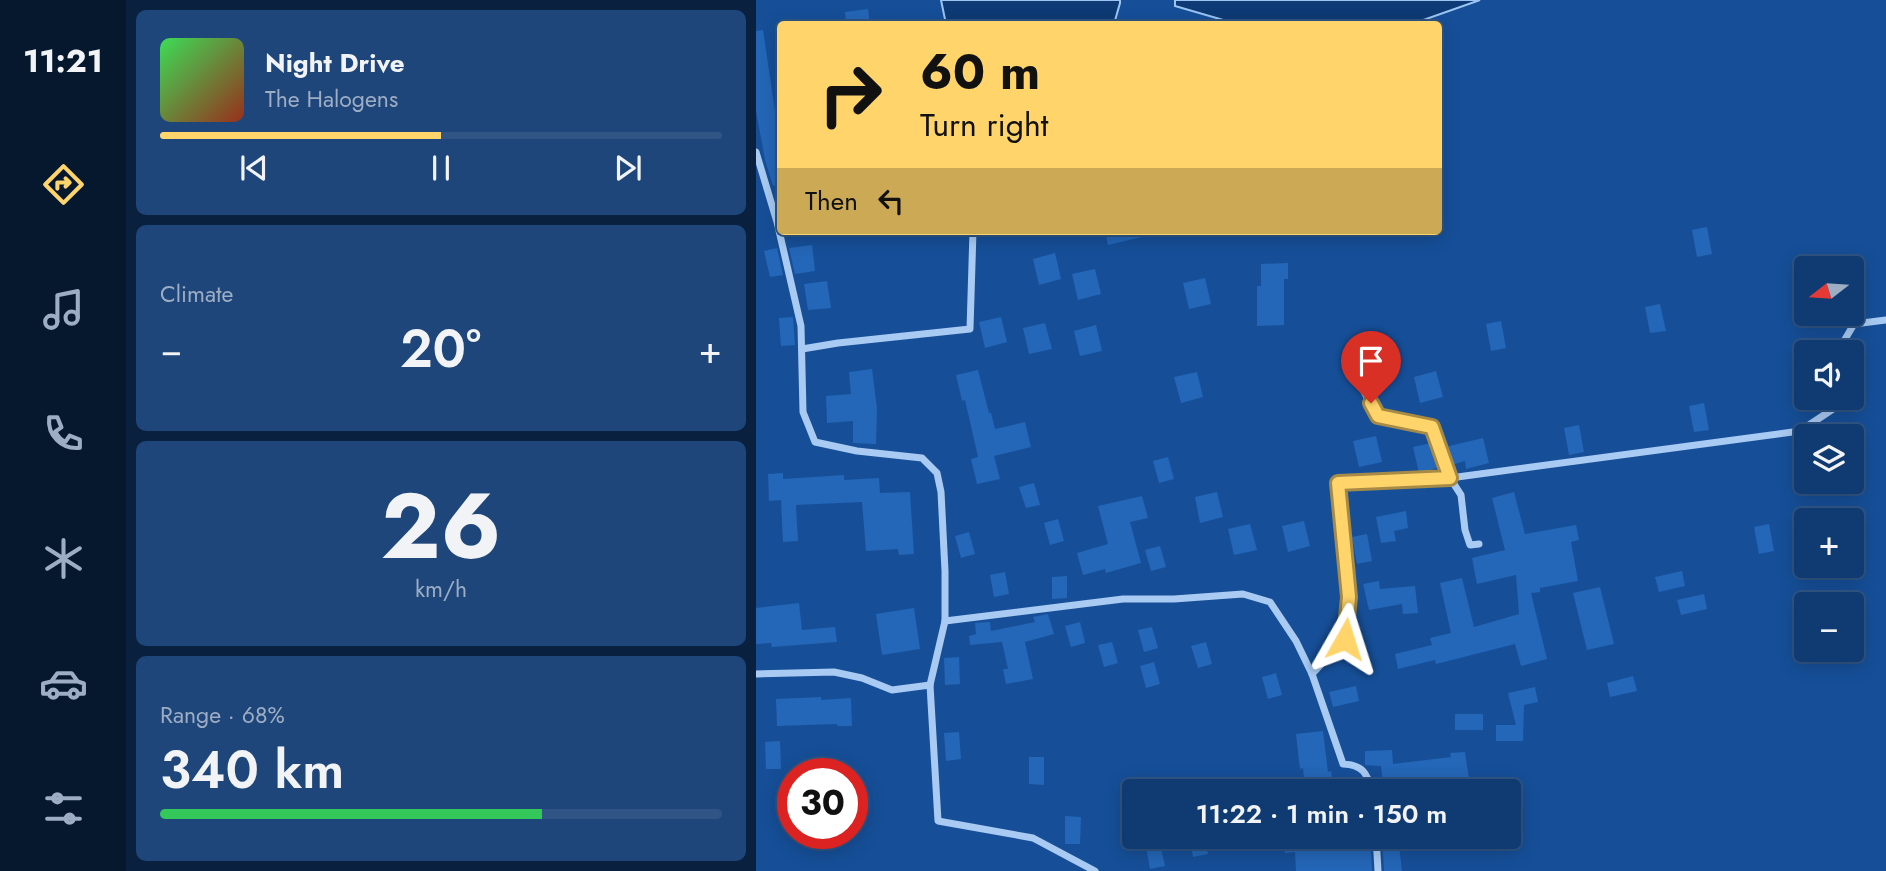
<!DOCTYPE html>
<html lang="en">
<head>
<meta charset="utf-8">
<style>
	:root { --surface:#103b72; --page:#1e467a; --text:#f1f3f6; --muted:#9cadc4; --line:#305584; --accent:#ffd46a }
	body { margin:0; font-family:Jost,sans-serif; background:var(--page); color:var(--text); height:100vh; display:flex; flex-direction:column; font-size:26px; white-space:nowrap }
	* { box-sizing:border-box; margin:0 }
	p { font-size:23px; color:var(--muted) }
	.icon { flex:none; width:38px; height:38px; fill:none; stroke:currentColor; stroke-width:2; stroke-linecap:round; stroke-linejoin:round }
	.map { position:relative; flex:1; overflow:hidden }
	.details { display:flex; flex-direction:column; gap:10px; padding:10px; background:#09203f; width:630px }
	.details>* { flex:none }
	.top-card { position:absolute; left:21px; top:21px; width:665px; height:214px; border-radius:7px; box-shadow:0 4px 18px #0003,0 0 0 2px var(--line); background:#ffd46a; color:#111; overflow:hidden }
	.needle { width:46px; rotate:253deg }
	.tools { position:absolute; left:1038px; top:256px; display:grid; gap:14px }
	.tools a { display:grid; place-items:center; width:70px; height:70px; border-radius:7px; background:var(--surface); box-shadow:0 4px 18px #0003,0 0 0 2px var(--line); font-size:35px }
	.speed { position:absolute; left:21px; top:758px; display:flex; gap:14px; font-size:35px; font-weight:700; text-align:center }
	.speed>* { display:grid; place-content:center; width:91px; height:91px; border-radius:50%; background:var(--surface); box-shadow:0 4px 18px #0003,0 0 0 2px var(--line); line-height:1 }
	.speed .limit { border:10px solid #d22; background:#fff; color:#111 }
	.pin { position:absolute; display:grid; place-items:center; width:60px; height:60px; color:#fff; margin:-72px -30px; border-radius:50% 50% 50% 0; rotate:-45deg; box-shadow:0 0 7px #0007 }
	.pin .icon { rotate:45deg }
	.me { position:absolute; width:77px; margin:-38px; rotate:6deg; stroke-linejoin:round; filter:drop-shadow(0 0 5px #0008) }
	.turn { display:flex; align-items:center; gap:24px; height:147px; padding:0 28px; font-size:32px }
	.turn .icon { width:91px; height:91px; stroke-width:2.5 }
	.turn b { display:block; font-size:49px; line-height:60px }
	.then { display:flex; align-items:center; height:66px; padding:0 28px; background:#0003; gap:14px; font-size:26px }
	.big { font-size:52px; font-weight:600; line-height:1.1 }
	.details .card { flex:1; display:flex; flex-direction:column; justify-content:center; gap:10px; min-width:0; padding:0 24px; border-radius:10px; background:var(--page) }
	.details .dial { align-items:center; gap:0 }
	.dial b { font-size:91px; line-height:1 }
	.song { display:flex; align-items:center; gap:21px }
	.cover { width:84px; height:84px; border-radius:10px; background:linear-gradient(135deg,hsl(130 70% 55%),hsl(10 70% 35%)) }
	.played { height:7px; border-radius:4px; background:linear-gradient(90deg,var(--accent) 50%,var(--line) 50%) }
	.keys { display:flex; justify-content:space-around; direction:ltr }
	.heat { display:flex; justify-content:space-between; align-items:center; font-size:38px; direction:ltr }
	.charge { height:10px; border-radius:5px; background:linear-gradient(90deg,#34c759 68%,var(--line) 0) }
	.trip { position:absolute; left:366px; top:779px; width:399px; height:70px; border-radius:7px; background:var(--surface); box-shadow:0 4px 18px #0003,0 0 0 2px var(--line); font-weight:600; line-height:70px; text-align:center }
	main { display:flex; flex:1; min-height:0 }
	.tab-bar { display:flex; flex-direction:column; width:126px; justify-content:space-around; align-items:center; background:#06182e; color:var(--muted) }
	.tab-bar .icon { width:49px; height:49px }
	.tab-bar .selected { color:var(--accent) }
	.tab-bar b { font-size:32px; color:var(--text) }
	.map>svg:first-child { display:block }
</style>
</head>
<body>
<main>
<nav class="tab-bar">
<b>11:21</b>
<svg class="icon selected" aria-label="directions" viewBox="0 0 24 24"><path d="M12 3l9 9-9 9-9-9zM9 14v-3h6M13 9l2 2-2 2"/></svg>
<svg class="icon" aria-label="music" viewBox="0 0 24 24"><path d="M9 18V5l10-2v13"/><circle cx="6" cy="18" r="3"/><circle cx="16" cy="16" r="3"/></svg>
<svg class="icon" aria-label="phone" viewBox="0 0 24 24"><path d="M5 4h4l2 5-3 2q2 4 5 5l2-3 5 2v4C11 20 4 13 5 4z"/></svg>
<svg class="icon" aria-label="climate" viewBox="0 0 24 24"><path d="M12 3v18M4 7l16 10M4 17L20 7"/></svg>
<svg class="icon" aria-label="car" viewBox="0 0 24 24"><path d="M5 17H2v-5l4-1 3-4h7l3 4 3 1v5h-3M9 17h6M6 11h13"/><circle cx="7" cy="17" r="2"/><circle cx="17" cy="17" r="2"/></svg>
<svg class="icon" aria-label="filters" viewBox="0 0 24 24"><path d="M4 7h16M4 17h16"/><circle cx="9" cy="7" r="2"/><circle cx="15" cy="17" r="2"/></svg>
</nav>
<section class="details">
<div class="card">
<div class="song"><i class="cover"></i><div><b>Night Drive</b><p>The Halogens</p></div></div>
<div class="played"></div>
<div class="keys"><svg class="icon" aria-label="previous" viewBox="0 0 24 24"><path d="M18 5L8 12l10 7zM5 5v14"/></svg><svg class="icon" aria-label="pause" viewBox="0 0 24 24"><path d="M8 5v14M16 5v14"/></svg><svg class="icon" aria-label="next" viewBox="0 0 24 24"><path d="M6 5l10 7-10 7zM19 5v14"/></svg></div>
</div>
<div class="card"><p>Climate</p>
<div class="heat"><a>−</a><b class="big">20°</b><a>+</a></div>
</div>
<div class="card dial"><b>26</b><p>km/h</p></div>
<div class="card"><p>Range · 68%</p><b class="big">340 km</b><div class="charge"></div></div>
</section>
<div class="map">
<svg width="1130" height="871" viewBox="0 0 1130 871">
	<rect width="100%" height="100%" fill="#164f98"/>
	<!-- water -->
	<g fill="#0e3a75" stroke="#9cc5f4" stroke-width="2">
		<path d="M185,0h179v3l-6,21h-168z"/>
		<path d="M419,0h305l-68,24h-175l-62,-18z"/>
	</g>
	<!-- building -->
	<g fill="#2466b7">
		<path d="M112,9l2,15h-24l-1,-12z"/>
		<path d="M7,30l12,81h5v73l-7,2 -8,-26 -9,-49v-80z"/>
		<path d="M951,227l5,27 -15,3 -5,-27z"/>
		<path d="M349,231h40l1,5 -38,9z"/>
		<path d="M56,245l3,26 -20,3 -6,-26z"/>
		<path d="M21,248l6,27 -13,2 -6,-26z"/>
		<path d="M299,253l6,26 -22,6 -6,-26z"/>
		<path d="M532,263v16h-4v46l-27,1v-40h4v-22z"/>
		<path d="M339,269l6,25 -23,6 -6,-26z"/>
		<path d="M449,278l6,26 -22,5 -6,-26z"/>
		<path d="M71,281l4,27 -23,2 -4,-26z"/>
		<path d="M904,304l6,27 -16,2 -5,-26z"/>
		<path d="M37,317l2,28 -14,1 -2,-28z"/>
		<path d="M245,317l6,25 -22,6 -6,-26z"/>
		<path d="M745,321l5,27 -15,3 -5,-27z"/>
		<path d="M289,323l7,26 -23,5 -6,-26z"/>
		<path d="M340,325l6,26 -22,5 -6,-25z"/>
		<path d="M116,369l5,40 -1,35 -23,-1v-22l-26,2 -1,-27 25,-2 -2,-22z"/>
		<path d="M222,370l11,43h2l4,16 30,-7 6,25 -37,9 6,23 -23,5 -6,-25 7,-2 -13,-57 -3,1 -6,-26z"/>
		<path d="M680,371l7,26 -23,6 -6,-26z"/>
		<path d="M441,372l6,25 -22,6 -7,-26z"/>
		<path d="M948,403l5,27 -15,2 -5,-26z"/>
		<path d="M823,425l5,27 -15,3 -5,-27z"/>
		<path d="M620,436l6,26 -23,5 -6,-26z"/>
		<path d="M727,438l6,25 -23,6 -1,-8 -13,4 -7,-18z"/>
		<path d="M675,443l9,24 -21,6 -6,-26z"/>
		<path d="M412,457l6,22 -15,4 -6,-22z"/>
		<path d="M27,473v6l61,-4v5l35,-2 1,15 30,-1 4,62 -15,1 -1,-6 -32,2 -4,-49 -66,3 2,36 -15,1 -2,-42 -12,1 -1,-27z"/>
		<path d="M278,483l6,22 -14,3 -7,-21z"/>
		<path d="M461,492l6,25 -23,6 -5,-26z"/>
		<path d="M758,492l11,42 51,-9 3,15 -8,2 7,39 -38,7v4l-9,1 16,66 -26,7 -6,-22 -79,20 -1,-4 -37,9 -3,-15 37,-9 -2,-7 21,-5 -11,-50 22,-5 12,49 45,-13 -3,-39 -39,9 -5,-26 33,-8 -13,-52z"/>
		<path d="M386,496l6,22 -18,4 11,41 -35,10 -1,-4 -22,6 -6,-22 31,-9 -10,-38z"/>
		<path d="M650,511l2,17 -14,3 2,10 -15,2 -5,-26z"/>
		<path d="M302,519l6,22 -14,4 -6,-22z"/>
		<path d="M548,521l6,25 -22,6 -6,-26z"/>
		<path d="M494,524l7,26 -23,5 -6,-26z"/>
		<path d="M1013,524l5,27 -15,3 -5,-27z"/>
		<path d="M213,532l6,22 -14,4 -6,-22z"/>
		<path d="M611,534l5,27 -15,3 -5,-27z"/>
		<path d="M404,546l6,21 -15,4 -6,-21z"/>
		<path d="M926,571l3,15 -26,6 -4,-15z"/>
		<path d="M249,572l4,22 -15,3 -4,-22z"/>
		<path d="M311,576v22l-15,1v-22z"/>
		<path d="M623,581l1,8 35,-3 3,27 -15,1 -1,-10 -33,6 -6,-26z"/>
		<path d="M844,587l14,57 -27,6 -14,-57z"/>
		<path d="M948,594l3,15 -26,6 -4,-15z"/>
		<path d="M43,603l3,27 33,-3 2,15 -65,5 -1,-4 -15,1v-36z"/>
		<path d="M158,608l6,41 -38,6 -6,-41z"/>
		<path d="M292,614l6,20 -29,8 8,37 -27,5 -3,-15h5l-6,-27 -32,3 -1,-9 7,-2 -1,-11 15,-1 1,9 44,-9 -2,-5z"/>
		<path d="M324,622l5,21 -14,4 -6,-21z"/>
		<path d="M396,627l6,21 -14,4 -6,-22z"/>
		<path d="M356,642l6,21 -14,4 -6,-22z"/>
		<path d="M450,642l6,22 -14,4 -7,-22z"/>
		<path d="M203,657l1,27 -15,1 -1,-27z"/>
		<path d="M398,662l6,22 -14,4 -6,-22z"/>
		<path d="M520,673l6,22 -14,4 -6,-22z"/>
		<path d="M877,676l4,15 -27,6 -3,-14z"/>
		<path d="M600,686l3,15 -26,6 -4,-15z"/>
		<path d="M779,687l3,15 -14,3 -1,36h-27v-16h20l-8,-32z"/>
		<path d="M65,697v3l30,-2 1,28h-15v-2l-60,2 -1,-27z"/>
		<rect x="699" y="714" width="28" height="16"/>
		<path d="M567,731l5,41 3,-1 2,16 -28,2 -2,-21 -3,1 -4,-35z"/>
		<path d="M203,732l2,27 -15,2 -2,-28z"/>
		<path d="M24,741l1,28h-15l-1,-27z"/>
		<path d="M636,750l1,14 58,-7 -1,-4 15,-1 4,27 -40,5v3l-45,4 -3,-25 -16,-1v-14z"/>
		<path d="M273,757h15v28l-15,-1z"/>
		<path d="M309,816l16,1 -1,27h-15z"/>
		<path d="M433,836h15l4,18 -15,3z"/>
		<path d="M540,836h38l1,6 35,-4 2,33h-76l-1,-19 -10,1 -1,-15z"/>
		<path d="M642,836l4,35h-18l-2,-34z"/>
		<path d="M403,839l6,27 -15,3 -5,-27z"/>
	</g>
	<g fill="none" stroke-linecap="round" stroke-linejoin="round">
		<!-- street -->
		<g stroke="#a9caf2" stroke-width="7">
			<path d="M0,152l21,70 24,104 2,86 12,30 42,9 65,7 15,15 4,19 4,79v50l-15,64 8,136 95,17 62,33"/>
			<path d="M46,349l36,-6 132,-14 3,-98"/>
			<path d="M1086,352l-1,-6 13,-22 32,-4"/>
			<path d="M607,390l15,27 54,10 18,51 350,-47 45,-30v-4"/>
			<path d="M189,621l178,-22h51l69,-5 27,8 26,39 16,33 31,90c20,1 24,9 29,27"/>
			<path d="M0,674l78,-2 28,6 30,12 38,-5"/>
			<path d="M556,674l33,-35 4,-42 -11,-114 112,-5 11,17 4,35 5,15 9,-1"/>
			<path d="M620,836l2,35"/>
		</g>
	</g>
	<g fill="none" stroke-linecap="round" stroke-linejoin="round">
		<!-- route casing -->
		<g stroke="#a68a45" stroke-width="18">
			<path id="route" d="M589,639l4,-42 -11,-114 112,-5 -18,-51 -54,-11 -7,-13"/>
		</g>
		<!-- route -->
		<use href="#route" stroke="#ffd46a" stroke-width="12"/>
	</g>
</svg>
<div class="tools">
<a><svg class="needle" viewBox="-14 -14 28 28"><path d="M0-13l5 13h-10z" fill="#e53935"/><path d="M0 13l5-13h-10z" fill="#9cadc4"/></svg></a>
<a><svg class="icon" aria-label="sound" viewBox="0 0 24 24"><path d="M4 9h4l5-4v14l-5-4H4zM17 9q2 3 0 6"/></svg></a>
<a><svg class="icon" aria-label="layers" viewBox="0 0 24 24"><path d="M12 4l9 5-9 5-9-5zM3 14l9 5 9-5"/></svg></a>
<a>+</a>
<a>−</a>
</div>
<div class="speed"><div class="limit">30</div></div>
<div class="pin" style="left:615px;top:403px;background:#d93025"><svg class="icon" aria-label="arrive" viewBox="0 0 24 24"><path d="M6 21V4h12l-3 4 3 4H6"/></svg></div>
<svg class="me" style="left:589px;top:639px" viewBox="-20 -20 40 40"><path d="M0-17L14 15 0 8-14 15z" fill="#ffd46a" stroke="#fff" stroke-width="4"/></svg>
<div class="trip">11:22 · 1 min · 150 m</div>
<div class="top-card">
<div class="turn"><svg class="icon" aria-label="right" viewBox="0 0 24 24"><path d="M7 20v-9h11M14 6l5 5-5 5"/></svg><div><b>60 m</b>Turn right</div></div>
<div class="then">Then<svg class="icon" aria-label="left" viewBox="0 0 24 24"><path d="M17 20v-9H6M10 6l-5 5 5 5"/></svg></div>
</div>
</div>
</main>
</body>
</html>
